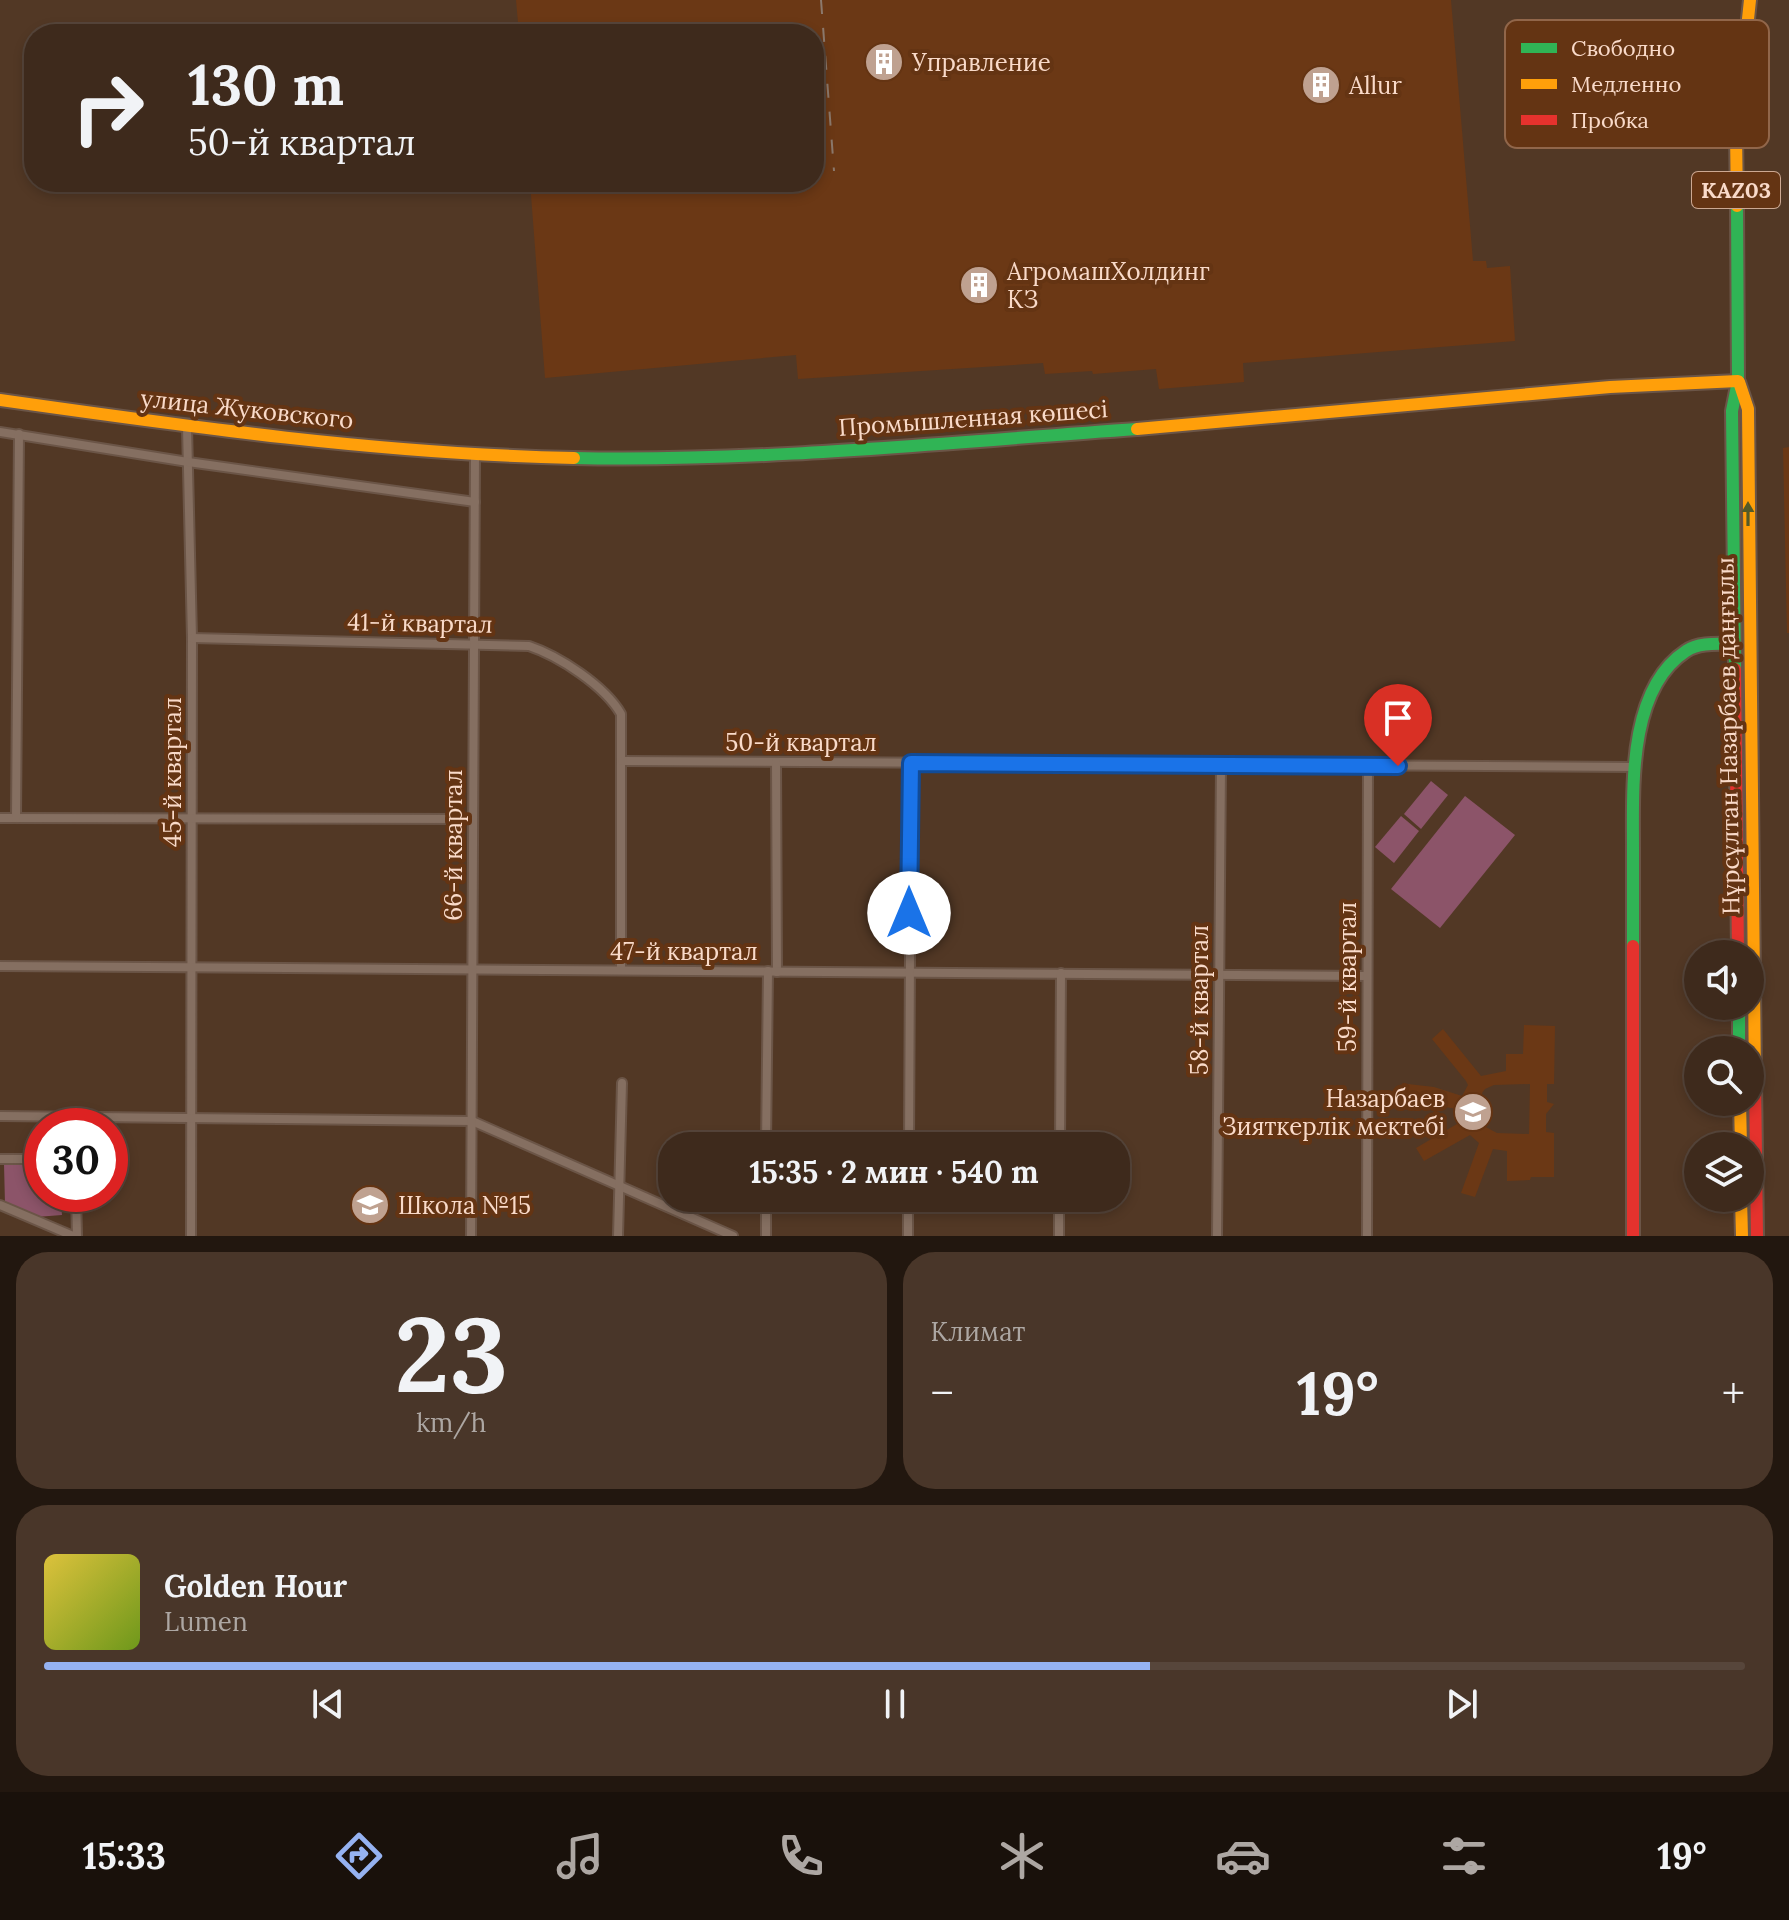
<!DOCTYPE html>
<html lang="ru">
<head>
<meta charset="utf-8">
<style>
	:root { --surface:#3e2a1c; --page:#493629; --text:#f1f3f6; --muted:#ada7a3; --line:#57463b; --accent:#95b2f1 }
	body { margin:0; font-family:Lora,serif; background:var(--page); color:var(--text); height:100vh; display:flex; flex-direction:column; font-size:30px; white-space:nowrap }
	* { box-sizing:border-box; margin:0 }
	p { font-size:26px; color:var(--muted) }
	.icon { flex:none; width:44px; height:44px; fill:none; stroke:currentColor; stroke-width:2; stroke-linecap:round; stroke-linejoin:round }
	.map { position:relative; height:1236px; overflow:hidden }
	.drawer { display:flex; flex-direction:column; gap:16px; padding:16px; background:#22170f; flex:1 }
	.drawer>* { flex:none }
	.guide { position:absolute; left:24px; top:24px; width:800px; height:168px; border-radius:32px; box-shadow:0 4px 12px #0003,0 0 0 2px var(--line); background:#3e2a1c; color:var(--text); overflow:hidden }
	.buttons { position:absolute; left:1684px; top:940px; display:grid; gap:16px }
	.buttons a { display:grid; place-items:center; width:80px; height:80px; border-radius:50%; background:var(--surface); box-shadow:0 4px 12px #0003,0 0 0 2px var(--line); font-size:40px }
	.speed { position:absolute; left:24px; top:1108px; display:flex; gap:16px; font-size:40px; font-weight:700; text-align:center }
	.speed>* { display:grid; place-content:center; width:104px; height:104px; border-radius:50%; background:var(--surface); box-shadow:0 4px 12px #0003,0 0 0 2px var(--line); line-height:1 }
	.speed .limit { border:12px solid #d22; background:#fff; color:#111 }
	.pin { position:absolute; display:grid; place-items:center; width:68px; height:68px; color:#fff; margin:-82px -34px; border-radius:50% 50% 50% 0; rotate:-45deg; box-shadow:0 0 8px #0007 }
	.pin .icon { rotate:45deg }
	.me { position:absolute; width:88px; margin:-44px; rotate:0deg; stroke-linejoin:round; filter:drop-shadow(0 0 6px #0008) }
	.turn { display:flex; align-items:center; gap:28px; height:168px; padding:0 32px; font-size:36px }
	.turn .icon { width:104px; height:104px; stroke-width:2.5 }
	.turn b { display:block; font-size:56px; line-height:68px }
	.big { font-size:60px; font-weight:700; line-height:1.1 }
	.drawer .card { flex:1; display:flex; flex-direction:column; justify-content:center; gap:12px; min-width:0; padding:0 28px; border-radius:32px; background:var(--page) }
	.drawer .dial { align-items:center; gap:0 }
	.dial b { font-size:104px; line-height:1 }
	.song { display:flex; align-items:center; gap:24px }
	.cover { width:96px; height:96px; border-radius:12px; background:linear-gradient(135deg,hsl(50 70% 55%),hsl(80 70% 35%)) }
	.played { height:8px; border-radius:4px; background:linear-gradient(90deg,var(--accent) 65%,var(--line) 65%) }
	.keys { display:flex; justify-content:space-around; direction:ltr }
	.heat { display:flex; justify-content:space-between; align-items:center; font-size:44px; direction:ltr }
	.drawer .tiles { flex:1; display:grid; gap:16px; grid-template-columns:1fr 1fr }
	.card:last-child { grid-column:span 2 }
	.trip { position:absolute; left:658px; top:1132px; width:472px; height:80px; border-radius:32px; background:var(--surface); box-shadow:0 4px 12px #0003,0 0 0 2px var(--line); font-weight:700; line-height:80px; text-align:center }
	.dock { display:flex; height:128px; justify-content:space-around; align-items:center; background:#19110b; color:var(--muted) }
	.dock .icon { width:56px; height:56px }
	.dock .selected { color:var(--accent) }
	.dock b { font-size:36px; color:var(--text) }
	.map>svg:first-child { display:block }
</style>
</head>
<body>
<div class="map">
<svg width="1789" height="1236" viewBox="0 0 1789 1236">
	<rect width="100%" height="100%" fill="#523825"/>
	<!-- built -->
	<g fill="#6b3815" fill-rule="evenodd">
		<path d="M516,0h935l22,261h13l1,7 23,-2 5,75 -272,22 1,19 -85,7 -3,-20 -63,5 -1,-3 -47,3 -2,-11 -245,16 -2,-24 -251,23 -15,-196h284v-148h-295z"/>
		<path d="M1789,447v186h-2l-4,-185z"/>
		<path d="M1524,1025l31,1 -1,58h-7v18l7,2 -8,10v18l8,1v44h-23l-1,3 -23,1v-30l-14,-2 -18,48 -14,-4 18,-50 -9,-8 -46,26 -8,-13 46,-27 -5,-12 -52,-9 3,-16 26,3 28,9 6,-11 -2,-4 -34,-42 11,-10 38,47 25,-5v-17h17zM1530,1084l-1,50 -32,-1 -17,-9 6,-13 -4,-18 3,-4 9,-4z"/>
	</g>
	<!-- green -->
	<g fill="#8c5469">
		<path d="M1431,781l17,14 -27,34 -17,-15z"/>
		<path d="M1465,796l50,39 -75,93 -49,-39z"/>
		<path d="M1401,816l18,15 -25,32 -19,-16z"/>
		<path d="M42,1162v32h18l2,21 -26,2 -31,-13 -1,-40z"/>
	</g>
	<g fill="none" stroke-linecap="round" stroke-linejoin="round">
		<!-- street casing -->
		<g stroke="#6b5547" stroke-width="12">
			<g id="street">
				<path d="M187,427l5,211 -1,598"/>
				<path d="M0,432l188,30 287,40"/>
				<path d="M192,638l337,8c30,10 76,40 92,68v256"/>
				<path d="M622,761l1011,6"/>
				<path d="M776,762l1,210"/>
				<path d="M0,818l473,1"/>
				<path d="M16,818l3,-384"/>
				<path d="M0,966l1367,10"/>
				<path d="M0,1116l472,5 261,115"/>
				<path d="M766,1146l2,-175"/>
				<path d="M909,1146l2,-383"/>
				<path d="M1060,1146l1,-173"/>
				<path d="M0,1159h42"/>
				<path d="M76,1194l1,42"/>
				<path d="M0,1205l73,31"/>
				<path d="M471,1236l4,-781"/>
				<path d="M618,1236l4,-153"/>
				<path d="M766,1236v-38"/>
				<path d="M908,1236v-38"/>
				<path d="M1059,1236v-38"/>
				<path d="M1217,1236l4,-471"/>
				<path d="M1367,1236l1,-470"/>
			</g>
		</g>
		<!-- fast casing -->
		<g stroke="#6b5547" stroke-width="16">
			<g id="fast">
				<path d="M574,458c188,4 376,-16 563,-29"/>
				<path d="M1735,669l-3,-258 6,-30 -1,-175"/>
				<path d="M1633,946c0,-33 0,-66 0,-99 0,-60 -5,-158 53,-196 13,-9 32,-7 48,-7"/>
				<path d="M1739,1006v44"/>
			</g>
		</g>
		<!-- slow casing -->
		<g stroke="#6b5547" stroke-width="16">
			<g id="slow">
				<path d="M1737,206l-1,-74 14,-132"/>
				<path d="M1739,382l9,27 7,671"/>
				<path d="M0,400c190,27 382,54 574,58"/>
				<path d="M1137,429l473,-42 128,-6"/>
				<path d="M1740,1102l1,44"/>
				<path d="M1741,1198l1,38"/>
			</g>
		</g>
		<!-- jam casing -->
		<g stroke="#6b5547" stroke-width="16">
			<g id="jam">
				<path d="M1735,669l3,285"/>
				<path d="M1633,946v290"/>
				<path d="M1755,1080l2,156"/>
			</g>
		</g>
		<!-- street -->
		<use href="#street" stroke="#856f61" stroke-width="8"/>
		<!-- fast -->
		<use href="#fast" stroke="#30b455" stroke-width="12"/>
		<!-- slow -->
		<use href="#slow" stroke="#ff9f0a" stroke-width="12"/>
		<!-- jam -->
		<use href="#jam" stroke="#e5322d" stroke-width="12"/>
		<!-- rail -->
		<path stroke="#8c796c" stroke-width="2" stroke-dasharray="14 14" stroke-linecap="butt" d="M821,0l13,171"/>
	</g>
	<!-- one-way arrows -->
	<defs><path id="oneway-solid" d="M-6-.8H1V-3.2L6.5 0L1 3.2V.8H-6Z" transform="scale(2)"/></defs>
	<use fill="#545a27" href="#oneway-solid" transform="translate(1748 514) rotate(-90)"/>
	<g fill="none" stroke-linecap="round" stroke-linejoin="round">
		<!-- route casing -->
		<g stroke="#114b97" stroke-width="20">
			<path id="route" d="M909,913l2,-150 487,3"/>
		</g>
		<!-- route -->
		<use href="#route" stroke="#1a73e8" stroke-width="14"/>
	</g>
	<!-- icons -->
	<defs>
		<g id="building-disc" transform="scale(2)"><circle r="9.5" fill="#bfa190" stroke="#643413"/><path d="M-4-6H4V6H1V3H-1V6H-4ZM-2.5-4.3h1.7v1.8h-1.7ZM.8-4.3h1.7v1.8H.8ZM-2.5-1h1.7V.8h-1.7ZM.8-1h1.7V.8H.8Z" fill="#fff"/></g>
		<g id="school-disc" transform="scale(2)"><circle r="9.5" fill="#bfa190" stroke="#643413"/><path d="M0-5L7-2L0 1L-7-2ZM-4 1L0 2.5L4 1V4Q0 6-4 4Z" fill="#fff"/></g>
	</defs>
	<g fill-rule="evenodd">
		<use href="#building-disc" x="884" y="62"/>
		<use href="#building-disc" x="1321" y="85"/>
		<use href="#building-disc" x="979" y="285"/>
		<use href="#school-disc" x="1473" y="1112"/>
		<use href="#school-disc" x="370" y="1205"/>
	</g>
	<g text-anchor="middle" dominant-baseline="central" stroke-width="8" stroke-linejoin="round" paint-order="stroke">
		<!-- shield labels -->
		<rect fill="#643413" stroke="#cca892" stroke-width="2" x="1692" y="172" width="88" height="36" rx="6"/>
		<g font-size="22" font-weight="bold" fill="#f9dac9">
			<text x="1736" y="190">KАZ03</text>
		</g>
		<!-- poi labels -->
		<g font-size="24" fill="#f9dac9" stroke="#643413" text-anchor="start">
			<text x="912" y="62">Управление</text>
			<text x="1349" y="85">Allur</text>
			<text x="1007" y="271">АгромашХолдинг<tspan x="1007" dy="28">КЗ</tspan></text>
			<text x="1445" y="1098" text-anchor="end">Назарбаев<tspan x="1445" dy="28">Зияткерлік мектебі</tspan></text>
			<text x="398" y="1205">Школа №15</text>
		</g>
		<!-- street labels -->
		<g font-size="24" fill="#f9dac9" stroke="#643413">
			<text transform="translate(247 409) rotate(6)">улица Жуковского</text>
			<text transform="translate(973 418) rotate(-4)">Промышленная көшесі</text>
			<text transform="translate(420 623) rotate(1)">41-й квартал</text>
			<text transform="translate(1728 736) rotate(-91)">Нұрсұлтан Назарбаев даңғылы</text>
			<text x="801" y="742">50-й квартал</text>
			<text transform="translate(172 772) rotate(-90)">45-й квартал</text>
			<text transform="translate(453 845) rotate(-90)">66-й квартал</text>
			<text x="684" y="951">47-й квартал</text>
			<text transform="translate(1347 977) rotate(-90)">59-й квартал</text>
			<text transform="translate(1199 1000) rotate(-90)">58-й квартал</text>
		</g>
	</g>
	<!-- legend -->
	<rect x="1505" y="20" width="264" height="128" rx="12" fill="#643413" stroke="#91664a" stroke-width="2"/>
	<rect x="1521" y="43" width="36" height="10" fill="#30b455"/>
	<rect x="1521" y="79" width="36" height="10" fill="#ff9f0a"/>
	<rect x="1521" y="115" width="36" height="10" fill="#e5322d"/>
	<g font-size="22" fill="#f9dac9">
		<text x="1571" y="56">Свободно</text>
		<text x="1571" y="92">Медленно</text>
		<text x="1571" y="128">Пробка</text>
	</g>
</svg>
<div class="buttons">
<a><svg class="icon" aria-label="sound" viewBox="0 0 24 24"><path d="M4 9h4l5-4v14l-5-4H4zM17 9q2 3 0 6"/></svg></a>
<a><svg class="icon" aria-label="search" viewBox="0 0 24 24"><circle cx="10" cy="10" r="6"/><path d="M15 15l6 6"/></svg></a>
<a><svg class="icon" aria-label="layers" viewBox="0 0 24 24"><path d="M12 4l9 5-9 5-9-5zM3 14l9 5 9-5"/></svg></a>
</div>
<div class="speed"><div class="limit">30</div></div>
<div class="pin" style="left:1398px;top:766px;background:#d93025"><svg class="icon" aria-label="arrive" viewBox="0 0 24 24"><path d="M6 21V4h12l-3 4 3 4H6"/></svg></div>
<svg class="me" style="left:909px;top:913px" viewBox="-20 -20 40 40"><circle r="19" fill="#fff"/><path d="M0-13L10 11 0 6-10 11z" fill="#1a73e8"/></svg>
<div class="trip">15:35 · 2 мин · 540 m</div>
<div class="guide">
<div class="turn"><svg class="icon" aria-label="right" viewBox="0 0 24 24"><path d="M7 20v-9h11M14 6l5 5-5 5"/></svg><div><b>130 m</b>50-й квартал</div></div>
</div>
</div>
<section class="drawer">
<div class="tiles">
<div class="card dial"><b>23</b><p>km/h</p></div>
<div class="card"><p>Климат</p>
<div class="heat"><a>−</a><b class="big">19°</b><a>+</a></div>
</div>
<div class="card">
<div class="song"><i class="cover"></i><div><b>Golden Hour</b><p>Lumen</p></div></div>
<div class="played"></div>
<div class="keys"><svg class="icon" aria-label="previous" viewBox="0 0 24 24"><path d="M18 5L8 12l10 7zM5 5v14"/></svg><svg class="icon" aria-label="pause" viewBox="0 0 24 24"><path d="M8 5v14M16 5v14"/></svg><svg class="icon" aria-label="next" viewBox="0 0 24 24"><path d="M6 5l10 7-10 7zM19 5v14"/></svg></div>
</div>
</div>
</section>
<nav class="dock">
<b>15:33</b>
<svg class="icon selected" aria-label="directions" viewBox="0 0 24 24"><path d="M12 3l9 9-9 9-9-9zM9 14v-3h6M13 9l2 2-2 2"/></svg>
<svg class="icon" aria-label="music" viewBox="0 0 24 24"><path d="M9 18V5l10-2v13"/><circle cx="6" cy="18" r="3"/><circle cx="16" cy="16" r="3"/></svg>
<svg class="icon" aria-label="phone" viewBox="0 0 24 24"><path d="M5 4h4l2 5-3 2q2 4 5 5l2-3 5 2v4C11 20 4 13 5 4z"/></svg>
<svg class="icon" aria-label="climate" viewBox="0 0 24 24"><path d="M12 3v18M4 7l16 10M4 17L20 7"/></svg>
<svg class="icon" aria-label="car" viewBox="0 0 24 24"><path d="M5 17H2v-5l4-1 3-4h7l3 4 3 1v5h-3M9 17h6M6 11h13"/><circle cx="7" cy="17" r="2"/><circle cx="17" cy="17" r="2"/></svg>
<svg class="icon" aria-label="filters" viewBox="0 0 24 24"><path d="M4 7h16M4 17h16"/><circle cx="9" cy="7" r="2"/><circle cx="15" cy="17" r="2"/></svg>
<b>19°</b>
</nav>
</body>
</html>
